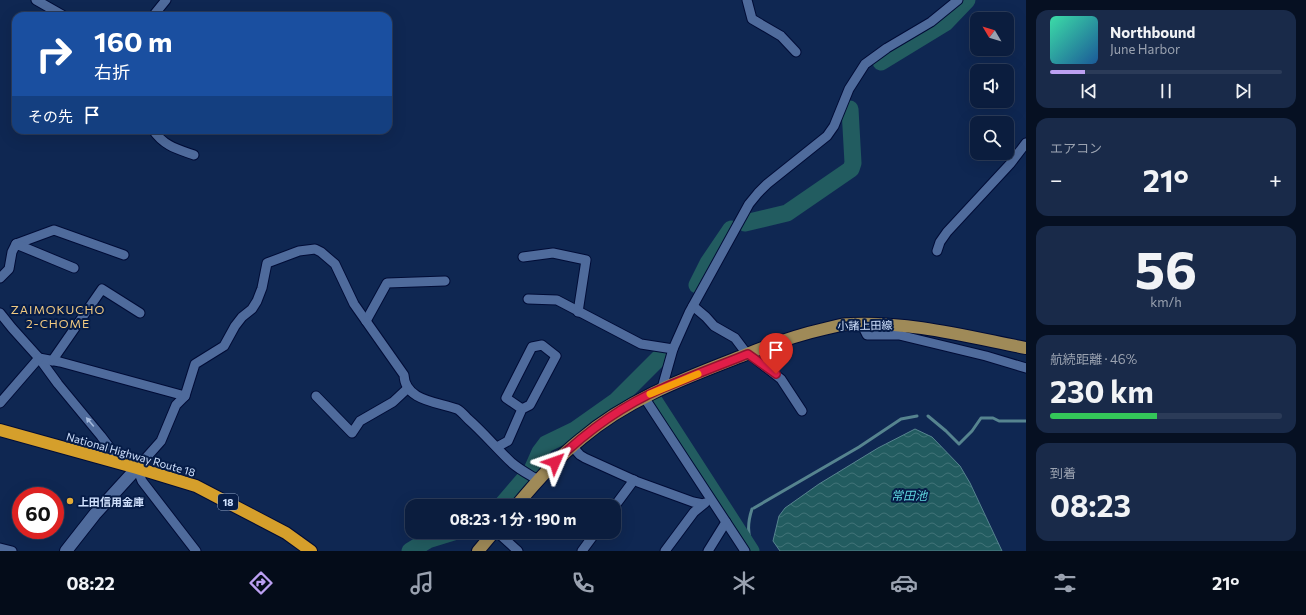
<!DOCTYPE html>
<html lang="ja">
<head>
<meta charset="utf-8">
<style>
	:root { --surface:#0b1d3e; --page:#192a49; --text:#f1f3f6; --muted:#9aa2b0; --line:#2b3b58; --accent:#bca0f2 }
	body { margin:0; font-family:Commissioner,"Noto Sans JP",sans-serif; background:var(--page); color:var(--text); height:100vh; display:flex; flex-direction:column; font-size:15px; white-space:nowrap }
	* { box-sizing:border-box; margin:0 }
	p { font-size:13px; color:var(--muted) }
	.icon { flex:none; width:22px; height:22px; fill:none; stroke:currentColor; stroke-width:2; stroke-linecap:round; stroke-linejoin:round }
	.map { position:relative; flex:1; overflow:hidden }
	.side { display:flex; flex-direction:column; gap:10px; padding:10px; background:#061022; width:280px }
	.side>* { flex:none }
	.guide { position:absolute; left:12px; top:12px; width:380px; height:122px; border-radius:12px; box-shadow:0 4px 16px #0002,0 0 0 1px var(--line); background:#1a4fa0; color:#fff; overflow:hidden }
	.needle { width:26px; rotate:308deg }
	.controls { position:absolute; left:970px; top:12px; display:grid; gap:8px }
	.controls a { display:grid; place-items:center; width:44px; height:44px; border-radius:8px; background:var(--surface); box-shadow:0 4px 16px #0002,0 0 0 1px var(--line); font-size:20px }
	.speed { position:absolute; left:12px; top:487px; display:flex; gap:8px; font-size:20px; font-weight:700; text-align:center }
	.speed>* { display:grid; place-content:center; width:52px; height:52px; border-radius:50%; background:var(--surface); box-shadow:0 4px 16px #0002,0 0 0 1px var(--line); line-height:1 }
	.speed .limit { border:6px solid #d22; background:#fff; color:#111 }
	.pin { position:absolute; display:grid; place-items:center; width:34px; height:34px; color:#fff; margin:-41px -17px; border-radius:50% 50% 50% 0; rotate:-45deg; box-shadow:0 0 4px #0007 }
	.pin .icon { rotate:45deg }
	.me { position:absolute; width:44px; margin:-22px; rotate:47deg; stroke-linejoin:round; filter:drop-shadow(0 0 3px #0008) }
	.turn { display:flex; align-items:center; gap:14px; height:84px; padding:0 16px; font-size:18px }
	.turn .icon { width:52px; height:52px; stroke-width:2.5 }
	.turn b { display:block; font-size:28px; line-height:34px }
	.then { display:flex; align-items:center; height:38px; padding:0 16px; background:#0003; gap:8px; font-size:15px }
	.big { font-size:30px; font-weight:700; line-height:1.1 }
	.side .tile { flex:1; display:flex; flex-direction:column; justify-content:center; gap:6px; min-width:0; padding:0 14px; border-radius:12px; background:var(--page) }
	.side .dial { align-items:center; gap:0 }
	.dial b { font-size:52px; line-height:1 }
	.song { display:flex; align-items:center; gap:12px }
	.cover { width:48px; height:48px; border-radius:6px; background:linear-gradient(135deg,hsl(160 70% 55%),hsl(210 70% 35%)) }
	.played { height:4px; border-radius:2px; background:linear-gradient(90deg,var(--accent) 15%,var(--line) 15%) }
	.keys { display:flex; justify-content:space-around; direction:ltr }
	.heat { display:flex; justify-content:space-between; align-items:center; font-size:22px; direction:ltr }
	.charge { height:6px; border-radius:3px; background:linear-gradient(90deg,#34c759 46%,var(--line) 0) }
	.trip { position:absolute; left:405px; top:499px; width:216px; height:40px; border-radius:12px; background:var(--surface); box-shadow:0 4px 16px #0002,0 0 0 1px var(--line); font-weight:700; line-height:40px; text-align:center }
	.dock { display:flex; height:64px; justify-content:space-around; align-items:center; background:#040c19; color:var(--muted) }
	.dock .icon { width:28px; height:28px }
	.dock .selected { color:var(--accent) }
	.dock b { font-size:18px; color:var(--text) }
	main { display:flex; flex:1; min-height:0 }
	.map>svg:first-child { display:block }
</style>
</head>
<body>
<main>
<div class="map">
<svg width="1026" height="551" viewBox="0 0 1026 551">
	<defs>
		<pattern id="water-waves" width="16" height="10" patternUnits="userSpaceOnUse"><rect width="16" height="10" fill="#225c60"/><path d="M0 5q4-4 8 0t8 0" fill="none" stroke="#417378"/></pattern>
	</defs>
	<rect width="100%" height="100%" fill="#0f2752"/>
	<!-- water -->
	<path fill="url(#water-waves)" stroke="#56848f" d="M915,429l17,8 28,29 10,17 32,68h-222l-7,-10 6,-25 6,-8 34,-24 59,-36z"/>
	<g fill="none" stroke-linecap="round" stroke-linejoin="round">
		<!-- stream -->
		<g stroke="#56848f" stroke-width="3">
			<path d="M928,416l18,15 13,13 13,-13 9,-13h12l6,3h27"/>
			<path d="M754,508l105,-61 42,-28 16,-3"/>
			<path d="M752,509c-5,15 -5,30 4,42"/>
		</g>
		<!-- river -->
		<g stroke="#225c60" stroke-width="17">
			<path d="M881,62l64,-39 22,-23"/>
			<path d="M745,223l42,-10 64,-44 2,-6 -3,-54"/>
			<path d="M697,285l11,-22 23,-34"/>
			<path d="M653,399l98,152"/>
			<path d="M501,506l31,-36 8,-18 6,-8 29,-14 41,-29 43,-43"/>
			<path d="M410,551l18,-11 26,-8"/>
		</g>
		<!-- street casing -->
		<g stroke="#000c36" stroke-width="11">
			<g id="street">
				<path d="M36,0l28,16"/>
				<path d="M747,0l5,19 29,17 15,16"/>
				<path d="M153,16l13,-16"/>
				<path d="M153,130c11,16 24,19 41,25"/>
				<path d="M16,244l38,-14 70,25"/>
				<path d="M937,251l3,-9 7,-10 63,-68 16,-21"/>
				<path d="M523,257l30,-4 33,7 -8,52"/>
				<path d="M0,278l9,-9 3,-17 4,-8 58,24"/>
				<path d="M528,299l29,1 84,44 32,5"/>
				<path d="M693,306l13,11 8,9 21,12 9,12 37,29 21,32"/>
				<path d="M0,313l12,15 27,30 19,26 43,52 21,28"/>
				<path d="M366,321l21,-38 58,-2"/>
				<path d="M861,323l6,12h32l87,21 40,12"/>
				<path d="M39,358l21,4 125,34"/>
				<path d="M52,361l50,-72 38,24"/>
				<path d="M662,388l11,-39 16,-36 60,-109 9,-11 9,-9 60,-48 7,-10 15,-37 16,-25 22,-16 44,-26 27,-22"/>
				<path d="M316,396l36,37 8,-12 33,-19 15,-14"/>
				<path d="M644,397l101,154"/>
				<path d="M0,403l39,-45"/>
				<path d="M572,446l8,9 5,3 53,24 55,20 10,2"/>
				<path d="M497,447l11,-6 14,-32 8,-4 26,-49 -14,-11 -10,2 -26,51 16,11"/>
				<path d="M614,507l20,-27"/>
				<path d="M497,532l21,19"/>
				<path d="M0,548l12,3"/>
				<path d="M196,551l-54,-70 -5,-13 24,-27 15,-36 9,-9 10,-32 29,-18 11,-20 7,-9 10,-8 5,-8 5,-13 5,-25 32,-12 16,-2 6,3 14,12 19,40 50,71c1,26 34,27 53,34 4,2 8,7 11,10 16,14 29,30 44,44 8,7 18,12 26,17"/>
				<path d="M582,551l14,-19"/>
				<path d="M665,551l29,-39 11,-9"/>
				<path d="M708,551l18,-29"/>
			</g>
		</g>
		<!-- secondary casing -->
		<g stroke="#000c36" stroke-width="14">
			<path id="secondary" d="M66,551l29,-37 42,-46"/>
		</g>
		<!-- primary casing -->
		<g stroke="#000c36" stroke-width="14">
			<g id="primary">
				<path d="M516,506c20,-24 40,-47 65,-67 48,-41 107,-62 166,-85 25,-10 50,-19 77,-25 9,-2 17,-5 26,-5 59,-3 119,13 176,24"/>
				<path d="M478,551l16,-19"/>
			</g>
		</g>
		<!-- highway casing -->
		<g stroke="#000c36" stroke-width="14">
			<path id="highway" d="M0,430l137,38 59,18 90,47 25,18"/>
		</g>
		<!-- street -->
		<use href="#street" stroke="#4f6b9c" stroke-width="9"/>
		<!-- secondary -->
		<use href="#secondary" stroke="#4f6b9c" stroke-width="12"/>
		<!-- primary -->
		<use href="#primary" stroke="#9f8a58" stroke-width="12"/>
		<!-- highway -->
		<use href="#highway" stroke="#d59f2b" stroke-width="12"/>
	</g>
	<!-- one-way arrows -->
	<defs><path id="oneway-solid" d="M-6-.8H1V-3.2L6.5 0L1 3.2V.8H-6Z"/></defs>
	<use fill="#a3b8db" href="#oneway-solid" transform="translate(90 422) rotate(-130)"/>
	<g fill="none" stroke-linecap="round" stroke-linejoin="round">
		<!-- route casing -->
		<g stroke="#92132f" stroke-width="10">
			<path id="route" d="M555,462c31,-30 68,-57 108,-74 28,-12 57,-23 85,-34l28,20"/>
		</g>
		<!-- route -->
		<use href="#route" stroke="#e11d48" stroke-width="7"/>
		<!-- slow -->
		<path stroke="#f59e0b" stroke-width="7" d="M650,394l48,-20"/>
	</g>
	<!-- markers -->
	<circle fill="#e6ad36" stroke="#061c47" stroke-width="1.5" cx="70" cy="501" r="4"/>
	<g text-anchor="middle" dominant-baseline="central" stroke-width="4" stroke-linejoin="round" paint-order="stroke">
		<!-- shield labels -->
		<rect fill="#061c47" stroke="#93a6c6" stroke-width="1" x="218" y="494" width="20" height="16" rx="3"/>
		<g font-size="10" font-weight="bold" fill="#d0e1fd">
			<text x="228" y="502">18</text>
		</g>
		<!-- street labels -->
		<g font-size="11" fill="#d0e1fd" stroke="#061c47">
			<text transform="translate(865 325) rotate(-1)">小諸上田線</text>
			<text transform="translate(131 454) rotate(16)">National Highway Route 18</text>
		</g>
		<!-- poi labels -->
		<g font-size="11" font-weight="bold" fill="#d0e1fd" stroke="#061c47" text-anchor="start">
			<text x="78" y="501">上田信用金庫</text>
		</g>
		<!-- neighbourhood labels -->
		<g font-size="12" letter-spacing="1" fill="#f0c981" stroke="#061c47">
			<text x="58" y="309">ZAIMOKUCHO<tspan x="58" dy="14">2-CHOME</tspan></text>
		</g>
		<!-- water labels -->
		<g font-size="12" font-style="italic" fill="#5fd8e0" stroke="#061c47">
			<text x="909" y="495">常田池</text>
		</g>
	</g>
</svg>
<div class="controls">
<a><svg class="needle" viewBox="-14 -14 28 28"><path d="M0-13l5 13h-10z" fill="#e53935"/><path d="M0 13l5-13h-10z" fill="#9aa2b0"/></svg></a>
<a><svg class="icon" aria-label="sound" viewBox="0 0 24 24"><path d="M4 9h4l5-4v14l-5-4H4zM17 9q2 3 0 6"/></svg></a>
<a><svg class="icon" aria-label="search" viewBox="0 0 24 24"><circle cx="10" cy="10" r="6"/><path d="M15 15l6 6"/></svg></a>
</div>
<div class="speed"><div class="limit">60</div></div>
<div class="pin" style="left:776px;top:374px;background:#d93025"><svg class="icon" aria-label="arrive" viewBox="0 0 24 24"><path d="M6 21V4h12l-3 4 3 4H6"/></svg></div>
<svg class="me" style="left:555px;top:462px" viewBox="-20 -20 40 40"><path d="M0-17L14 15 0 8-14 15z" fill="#e11d48" stroke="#fff" stroke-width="4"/></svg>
<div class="trip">08:23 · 1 分 · 190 m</div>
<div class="guide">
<div class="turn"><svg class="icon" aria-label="right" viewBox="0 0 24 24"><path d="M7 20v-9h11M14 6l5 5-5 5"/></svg><div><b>160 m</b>右折</div></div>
<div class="then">その先<svg class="icon" aria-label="arrive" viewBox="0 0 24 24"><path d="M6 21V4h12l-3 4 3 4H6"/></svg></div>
</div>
</div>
<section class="side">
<div class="tile">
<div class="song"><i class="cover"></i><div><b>Northbound</b><p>June Harbor</p></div></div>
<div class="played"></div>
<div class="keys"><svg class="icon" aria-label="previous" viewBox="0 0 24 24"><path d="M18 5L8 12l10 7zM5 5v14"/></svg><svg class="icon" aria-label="pause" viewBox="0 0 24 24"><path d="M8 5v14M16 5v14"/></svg><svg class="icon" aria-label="next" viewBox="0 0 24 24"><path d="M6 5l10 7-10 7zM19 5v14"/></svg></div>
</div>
<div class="tile"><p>エアコン</p>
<div class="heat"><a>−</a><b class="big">21°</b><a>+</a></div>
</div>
<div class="tile dial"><b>56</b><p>km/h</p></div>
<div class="tile"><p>航続距離 · 46%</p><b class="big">230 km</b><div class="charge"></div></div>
<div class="tile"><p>到着</p><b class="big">08:23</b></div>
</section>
</main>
<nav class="dock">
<b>08:22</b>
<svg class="icon selected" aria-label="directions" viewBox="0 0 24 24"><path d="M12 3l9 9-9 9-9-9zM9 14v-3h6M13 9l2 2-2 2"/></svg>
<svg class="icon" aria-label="music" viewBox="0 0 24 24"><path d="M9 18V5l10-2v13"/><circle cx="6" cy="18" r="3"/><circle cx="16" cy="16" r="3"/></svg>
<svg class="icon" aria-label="phone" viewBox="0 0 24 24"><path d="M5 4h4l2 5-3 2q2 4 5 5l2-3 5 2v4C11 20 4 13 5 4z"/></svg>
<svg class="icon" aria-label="climate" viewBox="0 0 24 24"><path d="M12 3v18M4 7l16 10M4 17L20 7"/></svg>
<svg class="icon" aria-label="car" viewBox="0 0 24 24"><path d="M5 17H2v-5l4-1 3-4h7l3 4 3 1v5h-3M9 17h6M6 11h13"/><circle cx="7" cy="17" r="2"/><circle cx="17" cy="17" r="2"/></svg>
<svg class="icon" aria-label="filters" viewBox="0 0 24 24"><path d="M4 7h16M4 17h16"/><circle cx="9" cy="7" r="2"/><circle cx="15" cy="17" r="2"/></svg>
<b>21°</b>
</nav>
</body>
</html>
